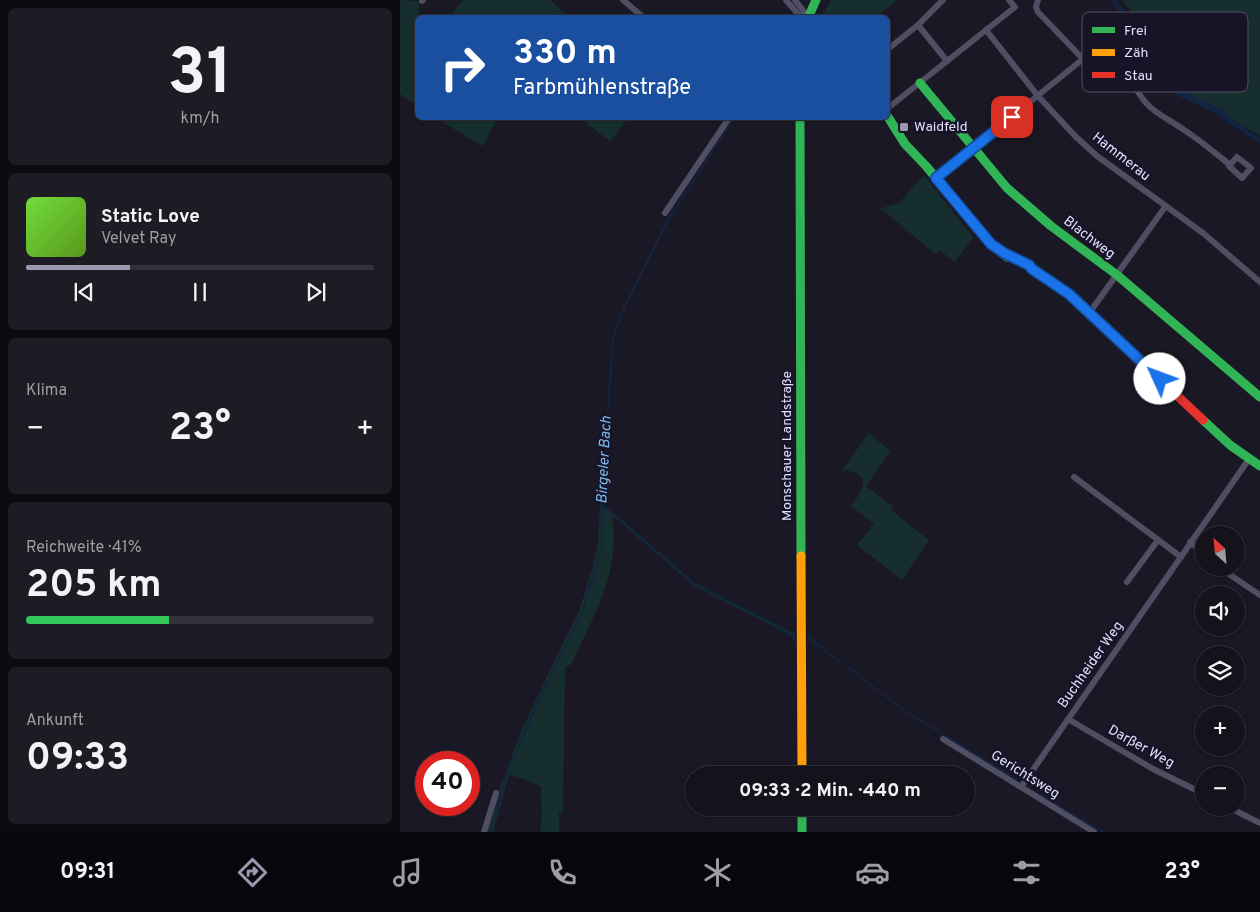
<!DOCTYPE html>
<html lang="de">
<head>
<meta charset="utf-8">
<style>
	:root { --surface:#14121b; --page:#1d1b24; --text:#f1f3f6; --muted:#9d9ea3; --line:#33323a; --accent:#9b99b0 }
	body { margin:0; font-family:Overpass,sans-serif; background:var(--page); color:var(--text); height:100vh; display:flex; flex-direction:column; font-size:19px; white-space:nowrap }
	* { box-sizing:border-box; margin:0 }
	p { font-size:16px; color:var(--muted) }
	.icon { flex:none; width:28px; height:28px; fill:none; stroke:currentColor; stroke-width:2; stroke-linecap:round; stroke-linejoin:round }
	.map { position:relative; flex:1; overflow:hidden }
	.details { display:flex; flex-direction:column; gap:8px; padding:8px; background:#0b0a0f; width:400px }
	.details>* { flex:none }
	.banner { position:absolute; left:15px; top:15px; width:475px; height:105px; border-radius:8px; box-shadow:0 1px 4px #0004,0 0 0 1px var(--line); background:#1a4fa0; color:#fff; overflow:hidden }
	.needle { width:32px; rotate:334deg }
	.controls { position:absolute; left:795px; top:526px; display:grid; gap:10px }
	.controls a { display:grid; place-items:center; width:50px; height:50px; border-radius:50%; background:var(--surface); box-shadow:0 1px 4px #0004,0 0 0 1px var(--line); font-size:25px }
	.speed { position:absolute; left:15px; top:751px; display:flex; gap:10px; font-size:25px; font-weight:700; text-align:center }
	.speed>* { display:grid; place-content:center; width:65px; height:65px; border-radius:50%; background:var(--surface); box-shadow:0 1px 4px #0004,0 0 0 1px var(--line); line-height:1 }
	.speed .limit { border:8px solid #d22; background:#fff; color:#111 }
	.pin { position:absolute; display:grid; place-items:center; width:42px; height:42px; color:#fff; margin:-21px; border-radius:10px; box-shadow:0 2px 8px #0006 }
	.me { position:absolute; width:55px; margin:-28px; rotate:313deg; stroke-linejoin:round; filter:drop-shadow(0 0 4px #0008) }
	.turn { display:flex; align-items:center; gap:18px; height:105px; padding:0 15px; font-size:22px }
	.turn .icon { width:65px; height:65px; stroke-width:2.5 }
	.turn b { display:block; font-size:35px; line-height:42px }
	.big { font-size:38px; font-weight:700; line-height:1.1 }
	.details .tile { flex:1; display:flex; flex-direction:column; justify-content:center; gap:8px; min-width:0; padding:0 18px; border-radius:8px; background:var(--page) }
	.details .dial { align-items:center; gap:0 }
	.dial b { font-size:65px; line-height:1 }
	.song { display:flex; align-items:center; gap:15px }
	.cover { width:60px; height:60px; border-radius:8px; background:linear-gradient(135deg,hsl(100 70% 55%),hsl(90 70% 35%)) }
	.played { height:5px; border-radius:2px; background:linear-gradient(90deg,var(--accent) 30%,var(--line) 30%) }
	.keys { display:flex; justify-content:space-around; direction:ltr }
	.heat { display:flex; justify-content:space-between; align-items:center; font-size:28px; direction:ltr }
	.charge { height:8px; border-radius:4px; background:linear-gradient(90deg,#34c759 41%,var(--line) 0) }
	.trip { position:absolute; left:285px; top:766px; width:290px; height:50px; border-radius:25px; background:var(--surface); box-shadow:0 1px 4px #0004,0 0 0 1px var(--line); font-weight:700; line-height:50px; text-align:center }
	.tabs { display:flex; height:80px; justify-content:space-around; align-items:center; background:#08070b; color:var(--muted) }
	.tabs .icon { width:35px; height:35px }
	.tabs .current { color:var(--accent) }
	.tabs b { font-size:22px; color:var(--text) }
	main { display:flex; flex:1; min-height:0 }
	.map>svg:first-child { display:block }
</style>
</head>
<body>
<main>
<section class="details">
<div class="tile dial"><b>31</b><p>km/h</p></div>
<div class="tile">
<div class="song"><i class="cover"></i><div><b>Static Love</b><p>Velvet Ray</p></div></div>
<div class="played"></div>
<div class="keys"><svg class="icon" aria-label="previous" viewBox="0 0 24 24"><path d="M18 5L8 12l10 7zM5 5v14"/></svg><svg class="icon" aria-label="pause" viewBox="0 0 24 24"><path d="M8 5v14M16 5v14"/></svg><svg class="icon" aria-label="next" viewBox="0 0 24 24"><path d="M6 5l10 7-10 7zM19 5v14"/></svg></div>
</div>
<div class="tile"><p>Klima</p>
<div class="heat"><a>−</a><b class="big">23°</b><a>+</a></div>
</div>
<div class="tile"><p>Reichweite · 41%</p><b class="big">205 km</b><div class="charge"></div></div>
<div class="tile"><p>Ankunft</p><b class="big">09:33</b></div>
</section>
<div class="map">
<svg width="860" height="832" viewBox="0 0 860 832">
	<rect width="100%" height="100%" fill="#1a1824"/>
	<!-- green -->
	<g fill="#172e2e">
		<path d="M0,0l19,1 -2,105 -17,-12z"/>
		<path d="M63,0h87l19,17h-120z"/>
		<path d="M431,0h66l-21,17h-54z"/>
		<path d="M722,0h138v136l-74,-42 -21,-22 -33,-51 4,-5z"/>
		<path d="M36,118h62l-16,28z"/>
		<path d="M179,118h50l-19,23z"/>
		<path d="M524,175l49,62 -18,25 -16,-12 -4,4 -51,-43 -5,-2 20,-6z"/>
		<path d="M469,433l21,18 -24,35 27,21 -2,3 38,30 -27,40 -45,-35 17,-21 -23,-18c13,-17 22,-34 -9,-36z"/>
		<path d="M200,501l95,82 100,51v7l-4,-5 -97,-50 -81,-70 -1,2c9,55 -19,98 -41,147l-6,1 -2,146 -4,1v19h-19l2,-15 -1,-30 -19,-9 -13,-3 -16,57h-7l12,-39 24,-64 58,-121 12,-38 6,-27z"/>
	</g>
	<!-- water -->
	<path fill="#132441" d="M711,0h6l52,79 14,12 42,20 23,20 12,7v6l-48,-32 -34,-16 -14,-14 2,-2 -6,-8 -2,2z"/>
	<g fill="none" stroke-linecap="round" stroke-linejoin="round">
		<!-- stream -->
		<g stroke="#132441" stroke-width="2">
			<path d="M204,506l90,78 100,52"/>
			<path d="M408,637l33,26"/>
			<path d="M446,666l59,45 111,68"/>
			<path d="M628,788l75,44"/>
			<path d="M96,813l10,-38 27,-62 50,-103 19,-64v-52l11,-157 11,-29 44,-88 66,-102"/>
			<path d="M91,832l2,-9"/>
		</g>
		<!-- street -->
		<g stroke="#4f4e63" stroke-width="6">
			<path d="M223,0l21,18"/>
			<path d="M386,0l12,14 10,3"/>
			<path d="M395,0l13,17"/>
			<path d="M638,0l-2,7 2,5 45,47"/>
			<path d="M22,1l1,-1"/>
			<path d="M518,25l29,36"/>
			<path d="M586,30l52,66 37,40 22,20 106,77 57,49"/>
			<path d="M488,49l30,-24 25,-25"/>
			<path d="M488,108l127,-101 -6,-7"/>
			<path d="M837,157l14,11 -9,10 -13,-12z"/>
			<path d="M536,178l147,-119 21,-7c23,6 27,35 42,51 11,12 26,18 38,27 16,10 31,23 46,35"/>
			<path d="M265,213l64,-95"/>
			<path d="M690,312l75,-105"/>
			<path d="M674,477l107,80"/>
			<path d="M790,542l14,12"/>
			<path d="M820,568l40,27"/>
			<path d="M727,582l31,-42"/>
			<path d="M668,719l85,50 51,25"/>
			<path d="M543,739l151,93"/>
			<path d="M621,787l228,-328"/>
			<path d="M830,808l30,15"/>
			<path d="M84,832l12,-39"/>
		</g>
		<!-- fast -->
		<g stroke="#30b455" stroke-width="9">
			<path d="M408,18l8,-18"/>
			<path d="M520,83l87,105 44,38 66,49 143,122"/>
			<path d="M488,117l17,27 21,22 65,78 16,13"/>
			<path d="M400,118l1,438"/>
			<path d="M803,420l27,25 30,21"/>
			<path d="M402,808v24"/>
		</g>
		<!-- slow -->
		<path stroke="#ff9f0a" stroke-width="9" d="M401,556l1,219"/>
		<!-- jam -->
		<path stroke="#e5322d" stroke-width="9" d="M604,253l25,12 2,4 38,25 134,126"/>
	</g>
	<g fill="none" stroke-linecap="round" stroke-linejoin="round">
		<!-- route casing -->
		<g stroke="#114b97" stroke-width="12">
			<path id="route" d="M612,117l-76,61 55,66 13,9 25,12 3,4 37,25 91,85"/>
		</g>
		<!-- route -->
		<use href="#route" stroke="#1a73e8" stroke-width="9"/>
	</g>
	<!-- markers -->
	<rect fill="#9b99b0" stroke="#171428" stroke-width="2" x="499" y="122" width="10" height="10" rx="2.5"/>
	<g text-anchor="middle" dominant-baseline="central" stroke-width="5" stroke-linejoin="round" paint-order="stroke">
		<!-- poi labels -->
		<g font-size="14" fill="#e1dffb" stroke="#171428" text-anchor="start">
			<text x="514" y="127">Waidfeld</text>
		</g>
		<!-- street labels -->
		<g font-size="14" fill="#e1dffb" stroke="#171428">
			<text transform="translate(721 157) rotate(38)">Hammerau</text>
			<text transform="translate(689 238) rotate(37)">Blachweg</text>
			<text transform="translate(387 446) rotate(-90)">Monschauer Landstraße</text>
			<text transform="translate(691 665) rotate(-55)">Buchheider Weg</text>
			<text transform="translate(741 747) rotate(29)">Darßer Weg</text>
			<text transform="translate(625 775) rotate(32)">Gerichtsweg</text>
		</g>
		<!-- water labels -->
		<g font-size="15" font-style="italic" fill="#79bcef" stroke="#171428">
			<text transform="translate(205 460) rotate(-87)">Birgeler Bach</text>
		</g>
	</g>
	<!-- legend -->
	<rect x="682" y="12" width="166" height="80" rx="8" fill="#171428" stroke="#545167" stroke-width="1"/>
	<rect x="692" y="27" width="23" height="6" fill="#30b455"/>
	<rect x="692" y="49" width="23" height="7" fill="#ff9f0a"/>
	<rect x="692" y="72" width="23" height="6" fill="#e5322d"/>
	<g font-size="14" fill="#e1dffb">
		<text x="724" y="35">Frei</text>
		<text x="724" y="57">Zäh</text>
		<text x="724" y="80">Stau</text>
	</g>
</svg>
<div class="controls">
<a><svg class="needle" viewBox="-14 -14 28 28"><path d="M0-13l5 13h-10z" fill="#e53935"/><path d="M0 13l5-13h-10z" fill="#9d9ea3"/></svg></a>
<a><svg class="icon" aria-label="sound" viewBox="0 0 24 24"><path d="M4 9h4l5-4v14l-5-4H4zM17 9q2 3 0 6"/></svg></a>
<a><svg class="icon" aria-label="layers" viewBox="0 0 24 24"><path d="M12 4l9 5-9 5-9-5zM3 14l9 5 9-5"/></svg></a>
<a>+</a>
<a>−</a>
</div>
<div class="speed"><div class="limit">40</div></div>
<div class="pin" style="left:612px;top:117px;background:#d93025"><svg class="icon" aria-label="arrive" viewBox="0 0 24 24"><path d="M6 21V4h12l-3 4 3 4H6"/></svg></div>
<svg class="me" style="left:760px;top:379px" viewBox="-20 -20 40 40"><circle r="19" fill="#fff"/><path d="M0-13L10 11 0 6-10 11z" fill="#1a73e8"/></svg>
<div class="trip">09:33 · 2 Min. · 440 m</div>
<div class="banner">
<div class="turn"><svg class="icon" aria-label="right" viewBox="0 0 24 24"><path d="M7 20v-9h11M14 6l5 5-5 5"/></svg><div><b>330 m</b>Farbmühlenstraße</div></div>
</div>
</div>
</main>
<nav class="tabs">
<b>09:31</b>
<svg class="icon current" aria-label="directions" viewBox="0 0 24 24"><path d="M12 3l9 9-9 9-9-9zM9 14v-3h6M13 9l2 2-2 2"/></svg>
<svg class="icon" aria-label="music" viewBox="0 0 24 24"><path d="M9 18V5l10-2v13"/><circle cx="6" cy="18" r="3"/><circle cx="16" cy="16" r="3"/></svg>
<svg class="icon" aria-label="phone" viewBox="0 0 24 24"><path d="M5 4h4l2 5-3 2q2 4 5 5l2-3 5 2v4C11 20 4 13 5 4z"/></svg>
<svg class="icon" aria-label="climate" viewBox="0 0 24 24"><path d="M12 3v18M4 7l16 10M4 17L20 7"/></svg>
<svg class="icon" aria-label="car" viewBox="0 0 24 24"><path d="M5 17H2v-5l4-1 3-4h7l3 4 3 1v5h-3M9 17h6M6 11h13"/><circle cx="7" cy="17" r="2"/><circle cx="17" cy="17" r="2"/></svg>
<svg class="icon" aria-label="filters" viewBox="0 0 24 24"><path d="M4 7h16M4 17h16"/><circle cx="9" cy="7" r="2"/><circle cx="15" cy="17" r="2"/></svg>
<b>23°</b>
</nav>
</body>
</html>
